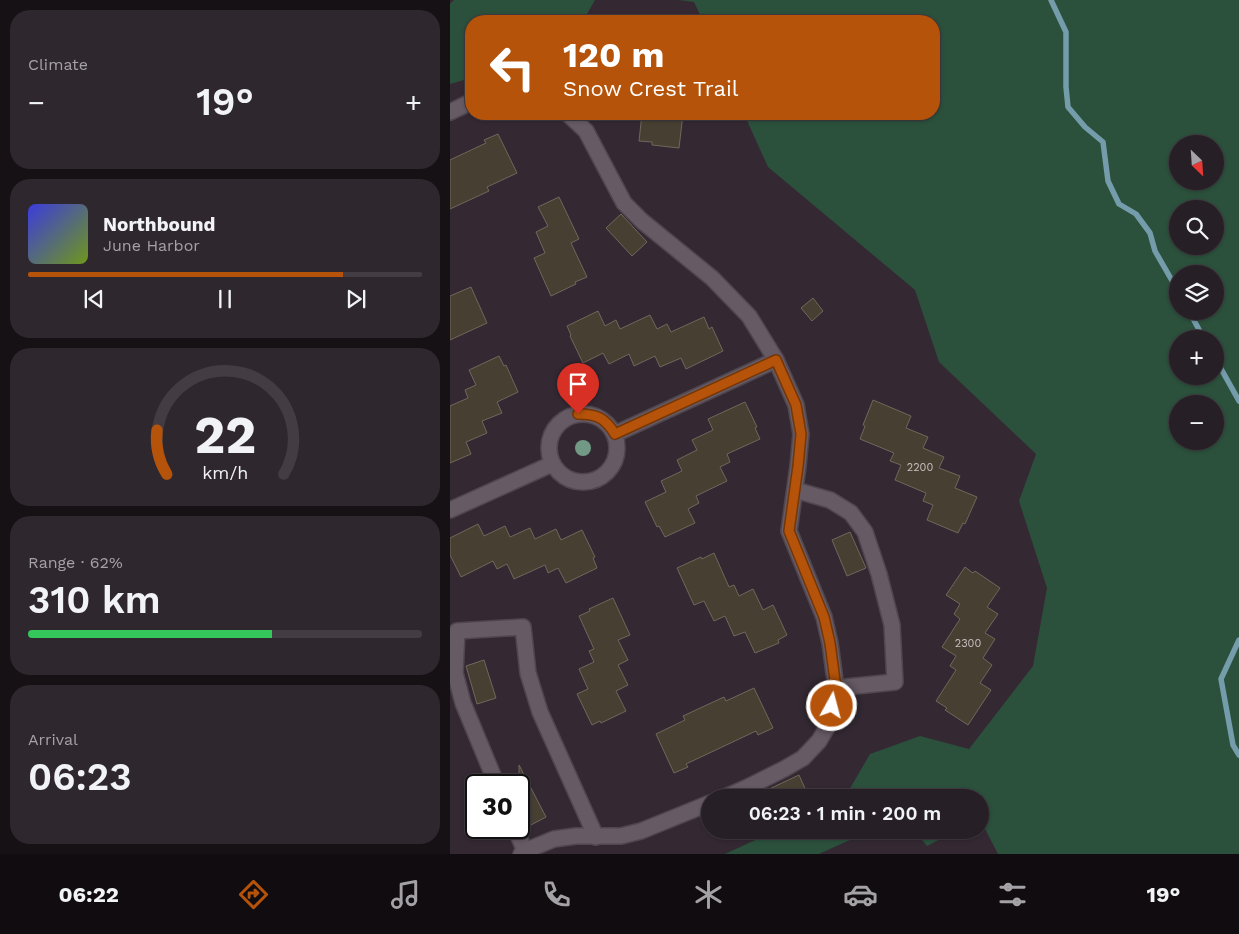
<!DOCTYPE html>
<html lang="en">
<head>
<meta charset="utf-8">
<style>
	:root { --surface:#271f26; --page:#2f272e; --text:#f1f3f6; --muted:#a4a2a7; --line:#433d43; --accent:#b45309 }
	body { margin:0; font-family:"Work Sans",sans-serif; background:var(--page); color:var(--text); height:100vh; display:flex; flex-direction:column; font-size:19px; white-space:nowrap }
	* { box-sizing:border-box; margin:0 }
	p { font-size:16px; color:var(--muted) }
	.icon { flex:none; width:28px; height:28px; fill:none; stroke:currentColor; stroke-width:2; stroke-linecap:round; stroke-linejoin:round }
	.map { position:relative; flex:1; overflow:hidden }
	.side { display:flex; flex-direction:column; gap:10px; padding:10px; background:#151115; width:450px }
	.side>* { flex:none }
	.guide { position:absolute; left:15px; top:15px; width:475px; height:105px; border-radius:20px; box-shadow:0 1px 4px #0004,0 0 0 1px var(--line); background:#b45309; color:#fff; overflow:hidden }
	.needle { width:32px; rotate:155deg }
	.controls { position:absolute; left:719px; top:135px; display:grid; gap:10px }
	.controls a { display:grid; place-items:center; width:55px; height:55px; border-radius:50%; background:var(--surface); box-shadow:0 1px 4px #0004,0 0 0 1px var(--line); font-size:25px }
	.speed { position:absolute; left:15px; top:774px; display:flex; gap:10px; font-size:25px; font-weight:700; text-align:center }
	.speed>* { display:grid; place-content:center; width:65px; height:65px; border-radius:50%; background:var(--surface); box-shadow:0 1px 4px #0004,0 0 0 1px var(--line); line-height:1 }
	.speed .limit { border:2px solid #111; border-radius:8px; background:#fff; color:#111 }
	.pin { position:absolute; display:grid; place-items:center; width:42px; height:42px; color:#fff; margin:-51px -21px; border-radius:50% 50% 50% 0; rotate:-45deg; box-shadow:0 0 5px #0007 }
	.pin .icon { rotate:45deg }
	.me { position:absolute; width:55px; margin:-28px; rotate:7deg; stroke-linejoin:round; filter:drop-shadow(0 0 4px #0008) }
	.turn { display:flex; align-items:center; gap:18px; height:105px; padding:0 15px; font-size:22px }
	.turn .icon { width:65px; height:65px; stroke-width:2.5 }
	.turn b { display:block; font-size:35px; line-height:42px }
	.big { font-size:38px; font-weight:600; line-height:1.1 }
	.side .tile { flex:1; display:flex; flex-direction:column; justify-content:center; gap:8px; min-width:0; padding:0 18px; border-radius:20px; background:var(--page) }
	.side .dial { align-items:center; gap:0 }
	.dial svg { height:130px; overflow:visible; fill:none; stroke:var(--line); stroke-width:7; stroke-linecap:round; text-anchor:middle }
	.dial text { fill:var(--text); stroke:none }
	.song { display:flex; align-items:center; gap:15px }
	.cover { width:60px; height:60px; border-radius:8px; background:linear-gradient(135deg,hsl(240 70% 55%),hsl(80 70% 35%)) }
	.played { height:5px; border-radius:2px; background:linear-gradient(90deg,var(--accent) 80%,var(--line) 80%) }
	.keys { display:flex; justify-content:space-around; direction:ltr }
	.heat { display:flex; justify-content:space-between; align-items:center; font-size:28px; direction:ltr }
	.charge { height:8px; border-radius:4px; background:linear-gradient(90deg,#34c759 62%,var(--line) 0) }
	.trip { position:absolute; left:251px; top:789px; width:288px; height:50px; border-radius:25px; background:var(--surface); box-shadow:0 1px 4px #0004,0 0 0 1px var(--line); font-weight:600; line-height:50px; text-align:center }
	.menu { display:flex; height:80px; justify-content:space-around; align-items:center; background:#100c0f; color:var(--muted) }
	.menu .icon { width:35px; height:35px }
	.menu .on { color:var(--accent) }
	.menu b { font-size:22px; color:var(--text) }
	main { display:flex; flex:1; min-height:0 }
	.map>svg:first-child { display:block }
</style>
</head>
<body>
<main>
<section class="side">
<div class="tile"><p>Climate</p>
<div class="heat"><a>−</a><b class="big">19°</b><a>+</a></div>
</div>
<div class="tile">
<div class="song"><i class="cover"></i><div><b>Northbound</b><p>June Harbor</p></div></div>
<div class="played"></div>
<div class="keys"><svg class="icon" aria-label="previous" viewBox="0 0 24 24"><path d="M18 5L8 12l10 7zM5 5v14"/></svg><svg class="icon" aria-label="pause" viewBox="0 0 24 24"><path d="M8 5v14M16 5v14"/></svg><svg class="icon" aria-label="next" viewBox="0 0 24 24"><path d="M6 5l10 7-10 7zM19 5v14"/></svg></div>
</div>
<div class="tile dial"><svg viewBox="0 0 100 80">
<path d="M14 69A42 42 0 1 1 86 69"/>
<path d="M14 69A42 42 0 0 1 8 42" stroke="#b45309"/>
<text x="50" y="56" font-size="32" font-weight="700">22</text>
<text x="50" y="72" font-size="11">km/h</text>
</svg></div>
<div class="tile"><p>Range · 62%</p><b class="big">310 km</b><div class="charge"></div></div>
<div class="tile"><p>Arrival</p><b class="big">06:23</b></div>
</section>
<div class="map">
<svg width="789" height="854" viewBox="0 0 789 854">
	<rect width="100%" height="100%" fill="#342933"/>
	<!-- green -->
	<g fill="#2b503c" fill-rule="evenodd">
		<path d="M4,0h141l-12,21h-112v57l-21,6v-80z"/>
		<path d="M229,0h560v854h-241l-18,-35v-21l-135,-1 25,-43 50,-18 49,13 64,-83 14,-78 -28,-87 17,-47 -97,-92 -24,-72 -147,-123 -24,-53h190v-93h-231l-9,-19zM728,144h37v37h-37zM728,209h37v37h-37zM728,274h37v37h-37zM728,339h37v37h-37zM728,404h37v37h-37z"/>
		<path d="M327,830h95l-53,24h-94z"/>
		<path d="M464,830h44l-31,16z"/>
	</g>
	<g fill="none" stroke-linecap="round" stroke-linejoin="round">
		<!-- stream -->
		<g stroke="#749cab" stroke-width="5.5">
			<path d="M601,0l15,32v55l2,20 17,20 18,15 5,39 11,23 17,10 14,19 5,18 23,40"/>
			<path d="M739,311l15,28"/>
			<path d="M765,358l24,43"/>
			<path d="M789,640l-18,39 12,66 6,10"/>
		</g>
	</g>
	<!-- building -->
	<g fill="#483f33" stroke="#71675b">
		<path d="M192,114h41l-4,34 -27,-3v-3l-13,-1z"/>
		<path d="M48,134l19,39 -30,14 2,4 -39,18v-49l36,-17 -2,-3z"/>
		<path d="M109,197l20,42 -8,4 16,34 -12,5 1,2 -25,12 -17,-38 11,-5 -9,-21 12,-6 -10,-19z"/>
		<path d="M171,214l26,28 -15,14 -26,-28z"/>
		<path d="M21,287l16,36 -37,17v-44z"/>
		<path d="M363,298l10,13 -11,10 -11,-13z"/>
		<path d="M148,311l7,15 11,-6 4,9 30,-14 7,14 10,-5 4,8 33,-15 5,12 3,-2 11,24 -37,18 -5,-11 -21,9 -5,-11 -21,10 -5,-12 -20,10 -6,-11 -20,10 -13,-27 1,-1 -4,-9z"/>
		<path d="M49,356l5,10 2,-1 12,27 -21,10 5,11 -20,8 5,12 -21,9 5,12 -21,9v-57l18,-8 -3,-8 11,-5 -7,-15z"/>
		<path d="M423,400l38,16 -5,12 22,9 -5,11 21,9 -5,11 21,8 -5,12 22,9 -12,27 -2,-1 -5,10 -31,-13 6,-15 -10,-4 3,-8 -31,-13 6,-15 -11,-4 4,-8 -34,-14 5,-13 -2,-1z"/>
		<path d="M295,402l12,25 -2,1 5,11 -33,15 3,8 -10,5 7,14 -31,15 3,7 -11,6 7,14 -30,14 -6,-11 -2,1 -12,-25 21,-10 -5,-11 21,-10 -5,-11 20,-10 -5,-10 21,-10 -5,-11z"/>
		<path d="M28,524l6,12 21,-10 5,11 20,-9 5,11 21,-10 5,11 21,-10 13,27 -2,1 4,10 -31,15 -8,-15 -10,5 -3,-8 -31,14 -7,-15 -10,5 -4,-8 -32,16 -11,-22v-17z"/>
		<path d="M400,532l16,36 -19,8 -15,-36z"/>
		<path d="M264,553l15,34 5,-2 5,11 14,-7 10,21 10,-5 14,30 -9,5 1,3 -24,10 -10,-21 -11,4 -9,-20 -11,5 -10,-20 -10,4 -17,-37 24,-11 1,2z"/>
		<path d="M515,567l8,6 2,-2 25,17 -13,19 11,7 -13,19 10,6 -12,19 9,7 -12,18 11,7 -23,35 -23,-15 2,-2 -11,-7 20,-31 -6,-4 6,-10 -14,-9 18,-28 -6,-5 6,-10 -14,-9z"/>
		<path d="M163,598l17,37 -12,5 10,20 -10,5 10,20 -12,6 10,20 -25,12 -1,-2 -8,4 -15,-31 11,-5 -9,-20 15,-7 -5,-11 5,-2 -15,-33 11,-5 -1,-2z"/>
		<path d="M34,660l12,38 -19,6 -11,-38z"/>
		<path d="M304,688l19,40 -15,7 -2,-4 -70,33 2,3 -14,6 -18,-39 29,-14 -2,-4 41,-19 2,4z"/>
		<path d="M69,765l27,52 -17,9 -10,-20z"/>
		<path d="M349,775l8,18 -10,5h-47z"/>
	</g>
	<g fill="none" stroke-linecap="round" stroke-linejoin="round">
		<!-- minor casing -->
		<g stroke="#4f464e" stroke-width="18">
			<g id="minor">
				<path d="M0,112l21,-10"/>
				<path d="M118,114l18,17 38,72 18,18 70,57 37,38 27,44"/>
				<circle cx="133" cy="448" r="34"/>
				<path d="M165,434l161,-74 20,45 5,29 -3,32 -9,65 35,86 6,26 6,45 -7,36 -10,17 -16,17 -19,11 -36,18 -25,11"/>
				<path d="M345,490l35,10 21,13 14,19 14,42 13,51 3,57 -59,6"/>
				<path d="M0,510l102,-46"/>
				<path d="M47,785l-34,-82 -8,-30 2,-42 66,-4 5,46 12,39 56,125"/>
				<path d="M65,828l10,23"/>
				<path d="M71,854l4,-3 29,-12 22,-3h45l20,-5 69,-28"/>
			</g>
		</g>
		<!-- minor -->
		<use href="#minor" stroke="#665a65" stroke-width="15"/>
	</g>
	<!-- trees -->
	<circle fill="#729985" cx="133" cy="448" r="8"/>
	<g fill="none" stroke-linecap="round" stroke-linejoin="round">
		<!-- route casing -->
		<g stroke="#753606" stroke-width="12">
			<path id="route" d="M128,414c19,0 27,4 37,20l161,-74 20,45 5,29 -3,32 -9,65 35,86 6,26 6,45 -4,18"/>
		</g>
		<!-- route -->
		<use href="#route" stroke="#b45309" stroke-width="9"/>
	</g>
	<g text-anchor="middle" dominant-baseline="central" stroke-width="5" stroke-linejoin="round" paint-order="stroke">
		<!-- number labels -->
		<g font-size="11" fill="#c8c0c2">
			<text x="470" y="467">2200</text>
			<text x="518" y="643">2300</text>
		</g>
	</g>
</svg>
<div class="controls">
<a><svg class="needle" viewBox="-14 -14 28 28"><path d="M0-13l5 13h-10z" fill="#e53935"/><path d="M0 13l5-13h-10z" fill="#a4a2a7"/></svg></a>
<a><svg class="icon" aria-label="search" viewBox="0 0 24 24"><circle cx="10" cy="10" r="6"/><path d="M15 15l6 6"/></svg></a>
<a><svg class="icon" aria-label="layers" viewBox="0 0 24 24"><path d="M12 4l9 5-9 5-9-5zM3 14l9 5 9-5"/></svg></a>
<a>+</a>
<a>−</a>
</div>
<div class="speed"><div class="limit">30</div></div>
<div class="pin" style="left:128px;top:414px;background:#d93025"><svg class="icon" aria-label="arrive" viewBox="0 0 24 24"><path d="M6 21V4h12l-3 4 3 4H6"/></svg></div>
<svg class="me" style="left:382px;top:706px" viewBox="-20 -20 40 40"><circle r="17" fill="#b45309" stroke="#fff" stroke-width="3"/><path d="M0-11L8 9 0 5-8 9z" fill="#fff"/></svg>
<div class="trip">06:23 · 1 min · 200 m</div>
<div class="guide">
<div class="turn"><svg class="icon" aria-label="left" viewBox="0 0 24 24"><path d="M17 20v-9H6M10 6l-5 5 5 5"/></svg><div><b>120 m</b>Snow Crest Trail</div></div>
</div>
</div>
</main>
<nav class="menu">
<b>06:22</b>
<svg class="icon on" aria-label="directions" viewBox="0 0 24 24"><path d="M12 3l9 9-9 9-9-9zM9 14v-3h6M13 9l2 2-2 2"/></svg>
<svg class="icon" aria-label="music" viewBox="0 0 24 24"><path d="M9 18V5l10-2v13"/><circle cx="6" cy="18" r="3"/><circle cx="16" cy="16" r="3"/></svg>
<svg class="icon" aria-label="phone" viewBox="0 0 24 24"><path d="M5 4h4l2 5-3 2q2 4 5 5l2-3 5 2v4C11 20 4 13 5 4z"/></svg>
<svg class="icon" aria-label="climate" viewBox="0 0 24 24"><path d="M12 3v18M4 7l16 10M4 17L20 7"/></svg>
<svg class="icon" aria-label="car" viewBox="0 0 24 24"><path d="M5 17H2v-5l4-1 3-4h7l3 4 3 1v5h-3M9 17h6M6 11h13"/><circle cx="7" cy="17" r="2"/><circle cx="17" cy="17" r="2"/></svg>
<svg class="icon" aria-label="filters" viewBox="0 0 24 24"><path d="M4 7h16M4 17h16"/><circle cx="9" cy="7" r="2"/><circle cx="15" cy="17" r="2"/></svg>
<b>19°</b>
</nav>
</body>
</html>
